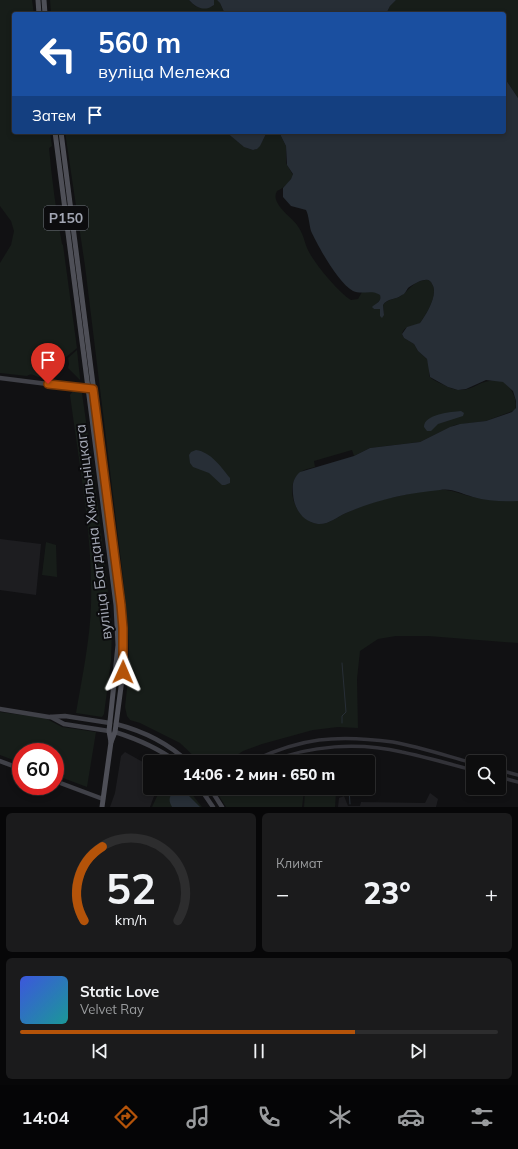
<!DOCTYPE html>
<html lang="ru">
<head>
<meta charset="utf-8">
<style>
	:root { --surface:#0d0d0e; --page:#1b1b1c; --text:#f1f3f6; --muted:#9a9c9e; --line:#2d2d2e; --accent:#b45309 }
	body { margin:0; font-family:Mulish,sans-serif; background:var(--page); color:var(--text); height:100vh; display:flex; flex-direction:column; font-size:15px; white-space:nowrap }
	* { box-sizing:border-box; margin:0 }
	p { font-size:13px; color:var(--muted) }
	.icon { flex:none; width:22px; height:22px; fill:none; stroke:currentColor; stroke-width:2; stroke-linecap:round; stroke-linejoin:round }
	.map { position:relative; height:807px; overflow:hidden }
	.drawer { display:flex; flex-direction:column; gap:6px; padding:6px; background:#070708; flex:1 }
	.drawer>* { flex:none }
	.hud { position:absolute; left:12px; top:12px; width:494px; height:122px; border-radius:4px; box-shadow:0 2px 6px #0003,0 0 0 1px var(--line); background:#1a4fa0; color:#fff; overflow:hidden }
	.fabs { position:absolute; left:466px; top:755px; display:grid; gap:8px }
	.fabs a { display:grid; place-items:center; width:40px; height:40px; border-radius:4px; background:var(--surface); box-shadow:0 2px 6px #0003,0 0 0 1px var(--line); font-size:20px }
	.speed { position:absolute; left:12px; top:743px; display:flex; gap:8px; font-size:20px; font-weight:700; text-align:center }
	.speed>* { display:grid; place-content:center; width:52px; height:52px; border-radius:50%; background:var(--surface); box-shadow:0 2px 6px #0003,0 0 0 1px var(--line); line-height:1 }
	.speed .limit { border:6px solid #d22; background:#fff; color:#111 }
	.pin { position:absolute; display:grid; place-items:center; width:34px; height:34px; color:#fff; margin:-41px -17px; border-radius:50% 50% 50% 0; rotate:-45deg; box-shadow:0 0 4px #0007 }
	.pin .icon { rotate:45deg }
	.me { position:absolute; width:44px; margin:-22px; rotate:1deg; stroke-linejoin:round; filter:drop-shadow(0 0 3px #0008) }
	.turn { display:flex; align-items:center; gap:14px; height:84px; padding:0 20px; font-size:18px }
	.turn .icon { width:52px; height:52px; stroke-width:2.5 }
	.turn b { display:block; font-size:28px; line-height:34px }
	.then { display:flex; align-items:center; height:38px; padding:0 20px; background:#0003; gap:8px; font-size:15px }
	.big { font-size:30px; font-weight:800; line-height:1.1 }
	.drawer .widget { flex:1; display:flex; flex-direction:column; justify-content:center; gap:6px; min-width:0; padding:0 14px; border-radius:6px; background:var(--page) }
	.drawer .dial { align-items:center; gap:0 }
	.dial svg { height:104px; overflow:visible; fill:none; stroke:var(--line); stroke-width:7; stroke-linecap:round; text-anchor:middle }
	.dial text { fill:var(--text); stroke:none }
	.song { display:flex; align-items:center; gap:12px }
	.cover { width:48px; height:48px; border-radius:6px; background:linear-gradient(135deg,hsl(230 70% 55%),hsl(180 70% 35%)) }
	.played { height:4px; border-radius:2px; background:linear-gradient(90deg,var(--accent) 70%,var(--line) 70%) }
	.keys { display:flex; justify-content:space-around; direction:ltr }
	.heat { display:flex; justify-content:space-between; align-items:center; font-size:22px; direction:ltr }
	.drawer .tiles { flex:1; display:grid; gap:6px; grid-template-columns:1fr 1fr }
	.widget:last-child { grid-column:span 2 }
	.trip { position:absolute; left:143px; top:755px; width:232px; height:40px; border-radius:4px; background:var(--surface); box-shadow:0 2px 6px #0003,0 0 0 1px var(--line); font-weight:800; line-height:40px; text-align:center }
	.tabs { display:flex; height:64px; justify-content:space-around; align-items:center; background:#050506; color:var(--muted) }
	.tabs .icon { width:28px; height:28px }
	.tabs .selected { color:var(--accent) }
	.tabs b { font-size:18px; color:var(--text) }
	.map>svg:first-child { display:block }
</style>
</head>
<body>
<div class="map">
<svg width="518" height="807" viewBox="0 0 518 807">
	<rect width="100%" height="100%" fill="#111113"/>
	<!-- built -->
	<g fill="#1d1d20">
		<path d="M0,539l41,5 -5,51 -36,-5z"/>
		<path d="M125,752l25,14v22h7l-7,19h-40l5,-14 6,-37z"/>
		<path d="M430,793l8,6 -2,8h-98l1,-9 5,-2 4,10h12l1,-4 64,1z"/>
	</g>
	<!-- green -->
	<g fill="#171d19">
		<path d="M0,0h32l2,14h-20v118h36l2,14 -3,2c3,32 7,64 13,96l1,1 14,103 -11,9 -6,-3 -4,2 -5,6 2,6 -13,9c-5,0 -7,-5 -13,-1l-27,-3v-110l11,-18 3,-14 -3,-10 -11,-15z"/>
		<path d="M50,0h139c7,9 13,9 24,6l1,-6h3l3,3 5,11h-174z"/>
		<path d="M396,0h122v98l-14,-21v-63h-118l4,-8z"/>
		<path d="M65,132h161c10,7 17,17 29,18l8,-10 4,-8h12l7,14v17l7,12c-3,7 -9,13 -16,16 -2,4 -2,7 0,11 4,9 14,15 20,23 6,8 7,15 10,23 6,14 31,44 44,52l7,-1 4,-7c7,0 14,-2 19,4l-1,4 -7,8 1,1h6v7l4,-2 -1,-9c5,-7 13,-5 19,-10 7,-5 12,-14 23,-15 3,-1 6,1 7,4 7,10 -6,31 -12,39 -7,5 -15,1 -18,11l2,4 10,6 4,7 9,8 2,6v11c4,4 8,6 13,8 6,3 12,6 19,6 17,-1 21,-14 43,-8 8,6 14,18 11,28l-29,11 -31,4 -35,17 -50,6 -16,8 -2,-6 -38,11 1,6c-4,1 -10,2 -14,5 -19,14 -5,49 17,52 10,1 19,-7 28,-11 15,-7 32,-13 49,-16 13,-3 38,-9 51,-7 9,1 18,5 27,7 14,3 30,4 45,4v142l-90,-7h-32l-18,3 -18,12 -3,28 1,49 -20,-1 -25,3 -51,14 -19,7 -16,11h-27l-20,-19 -40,-20 -10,-3 -3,-4 -2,-9 4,-37v-20l-1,-22 -5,-51 -38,-311z"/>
		<path d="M77,350l3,28v2l-12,-12 1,-4 -1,-6z"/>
		<path d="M73,391l9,2 17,121 13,115 -1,32 -7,53 -2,3 -26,-4c6,-35 14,-73 15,-108 2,-70 -12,-141 -21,-210z"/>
		<path d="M46,542l10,3 1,32 -15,-2z"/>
		<path d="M0,712l45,6 17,9 34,5 -9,55 -32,-12v-23h-34v11l-21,-8z"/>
		<path d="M161,788h26l15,19h-50z"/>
		<path d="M230,788h72l2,3 -2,16h-76l-7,-11z"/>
		<path d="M303,788h41v4l-8,1 -1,14h-31l1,-16z"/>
	</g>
	<!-- water -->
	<g fill="#272e36">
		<path d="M189,0h25v5c-9,7 -18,3 -25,-5z"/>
		<path d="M217,0h179l-6,6 -4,8h-161l-5,-11z"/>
		<path d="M504,77l14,21v403c-15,1 -31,0 -45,-4 -11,-3 -21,-9 -33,-7 -32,3 -64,10 -94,23 -9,4 -18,12 -28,11 -15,-2 -24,-15 -25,-30 -1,-9 0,-16 7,-22l54,-16 16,-8 50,-6 30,-15 10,-3 26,-3 26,-9 4,-4v-7l-3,-10 -10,-9 -17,-2 -20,9 -8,1 -10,-3 -18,-10 -3,-18 -9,-8 -4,-7 -10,-6 -2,-4 5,-7 13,-4c6,-8 19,-29 12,-39 -1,-3 -4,-5 -7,-4 -5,0 -13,5 -17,8 -2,3 -3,6 -6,7 -6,5 -15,3 -19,10l1,10 -2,3 -2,-2v-7h-6l-2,-2c4,-4 10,-5 8,-12 -8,-6 -18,0 -27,-4 -15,-8 -35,-45 -42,-60 -2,-7 -2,-15 -5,-21l-15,-4 -8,-9v-9l8,-9 2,-5 -6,-9 -1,-19 -7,-14h225z"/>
		<path d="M226,132h41l-7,14 -3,3 -4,1 -9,-3z"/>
		<path d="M461,411l3,2 -1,3 -25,8 -7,7h-4l-3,-4c0,-13 27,-15 37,-16z"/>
		<path d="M196,450c15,2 25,17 34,28v5l-5,2h-3l-13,-12 -16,-6 -3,-4 -1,-8 2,-3z"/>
		<path d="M178,791l10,4 12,12h-28c-5,-8 -2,-14 6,-16z"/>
	</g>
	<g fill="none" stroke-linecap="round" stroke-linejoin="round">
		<!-- stream -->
		<g stroke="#272e36" stroke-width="1">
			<path d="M342,663l4,49 -4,4v7"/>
			<path d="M349,788l1,16"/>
		</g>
		<!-- street -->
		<g stroke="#323238" stroke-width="3.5">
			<path d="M250,762c21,-10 46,-19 69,-22 22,-3 52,-1 74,2 27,5 54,14 80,21"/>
			<path d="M269,762c41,-17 90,-20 133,-10 24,5 47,12 71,18"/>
			<path d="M499,770l19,5"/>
			<path d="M499,777l19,5"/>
			<path d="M206,796l14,-8"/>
		</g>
		<!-- secondary -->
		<g stroke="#404148" stroke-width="4.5">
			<path d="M0,378l87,11"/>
			<path d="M0,709l49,8 16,-1 45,7"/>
			<path d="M51,717l13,7 45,7"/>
			<path d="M116,724c27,7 52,19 72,38"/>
			<path d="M115,732c22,7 43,16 62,30"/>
			<path d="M0,761l21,8"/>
			<path d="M55,781l48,18"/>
			<path d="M200,788l13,19"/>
			<path d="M210,788l12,19"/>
		</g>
		<!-- primary -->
		<g stroke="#4e4f57" stroke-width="5">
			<path d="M38,0l1,14"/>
			<path d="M44,0l1,14"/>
			<path d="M55,132l61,473 2,40 -9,86 2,11"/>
			<path d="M61,132l60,473 2,23v44l-8,60 -4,10 -9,65"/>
		</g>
	</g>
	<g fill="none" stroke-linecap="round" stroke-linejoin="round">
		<!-- route casing -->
		<g stroke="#753606" stroke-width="10">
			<path id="route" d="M48,384l45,5 28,216 2,23v44"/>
		</g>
		<!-- route -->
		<use href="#route" stroke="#b45309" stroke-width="7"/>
	</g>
	<g text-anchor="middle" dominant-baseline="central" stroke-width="4" stroke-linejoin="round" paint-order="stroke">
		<!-- shield labels -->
		<rect fill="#0c0c0e" stroke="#757882" stroke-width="1" x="44" y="206" width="44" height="24" rx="3"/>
		<g font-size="14" font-weight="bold" fill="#a2a6b3">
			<text x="66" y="218">Р150</text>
		</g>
		<!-- street labels -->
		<g font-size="15" fill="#a2a6b3" stroke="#0c0c0e">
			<text transform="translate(93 532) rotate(-97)">вуліца Багдана Хмяльніцкага</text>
		</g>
	</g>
</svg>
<div class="fabs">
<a><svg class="icon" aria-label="search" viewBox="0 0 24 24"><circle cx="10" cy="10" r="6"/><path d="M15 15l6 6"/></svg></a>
</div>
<div class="speed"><div class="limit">60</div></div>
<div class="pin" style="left:48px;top:384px;background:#d93025"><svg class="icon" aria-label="arrive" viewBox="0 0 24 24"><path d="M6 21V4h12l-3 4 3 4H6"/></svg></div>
<svg class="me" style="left:123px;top:672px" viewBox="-20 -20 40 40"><path d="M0-17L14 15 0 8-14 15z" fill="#b45309" stroke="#fff" stroke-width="4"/></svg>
<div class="trip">14:06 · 2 мин · 650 m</div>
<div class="hud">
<div class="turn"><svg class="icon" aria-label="left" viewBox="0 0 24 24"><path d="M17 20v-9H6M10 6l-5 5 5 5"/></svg><div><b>560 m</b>вуліца Мележа</div></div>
<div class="then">Затем<svg class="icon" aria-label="arrive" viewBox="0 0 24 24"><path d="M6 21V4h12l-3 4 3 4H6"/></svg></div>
</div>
</div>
<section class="drawer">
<div class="tiles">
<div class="widget dial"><svg viewBox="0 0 100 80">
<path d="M14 69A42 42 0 1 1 86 69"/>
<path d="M14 69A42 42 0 0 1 28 12" stroke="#b45309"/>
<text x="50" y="56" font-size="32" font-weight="700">52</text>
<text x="50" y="72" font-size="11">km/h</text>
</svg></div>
<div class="widget"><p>Климат</p>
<div class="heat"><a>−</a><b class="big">23°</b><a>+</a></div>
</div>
<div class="widget">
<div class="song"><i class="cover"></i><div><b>Static Love</b><p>Velvet Ray</p></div></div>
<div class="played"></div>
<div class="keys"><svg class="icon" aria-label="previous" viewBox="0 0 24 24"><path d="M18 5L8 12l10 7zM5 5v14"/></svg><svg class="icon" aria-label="pause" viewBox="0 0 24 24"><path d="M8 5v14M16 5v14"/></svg><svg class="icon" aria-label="next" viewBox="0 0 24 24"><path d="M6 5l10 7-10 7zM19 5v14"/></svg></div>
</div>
</div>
</section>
<nav class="tabs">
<b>14:04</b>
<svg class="icon selected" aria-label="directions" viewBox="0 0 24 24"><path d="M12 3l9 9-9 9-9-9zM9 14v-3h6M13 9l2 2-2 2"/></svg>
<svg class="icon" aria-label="music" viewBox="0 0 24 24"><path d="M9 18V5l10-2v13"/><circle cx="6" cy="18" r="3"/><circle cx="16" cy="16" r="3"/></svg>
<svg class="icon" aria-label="phone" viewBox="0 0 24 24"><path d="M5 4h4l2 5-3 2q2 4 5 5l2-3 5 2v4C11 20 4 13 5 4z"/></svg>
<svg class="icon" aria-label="climate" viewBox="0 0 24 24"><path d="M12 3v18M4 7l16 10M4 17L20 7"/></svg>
<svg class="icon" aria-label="car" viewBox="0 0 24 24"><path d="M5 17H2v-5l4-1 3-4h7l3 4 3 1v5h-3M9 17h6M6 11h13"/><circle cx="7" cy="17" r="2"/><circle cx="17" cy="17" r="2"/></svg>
<svg class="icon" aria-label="filters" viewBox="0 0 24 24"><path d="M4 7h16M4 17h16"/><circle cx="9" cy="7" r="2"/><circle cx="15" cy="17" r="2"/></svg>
</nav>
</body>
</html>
